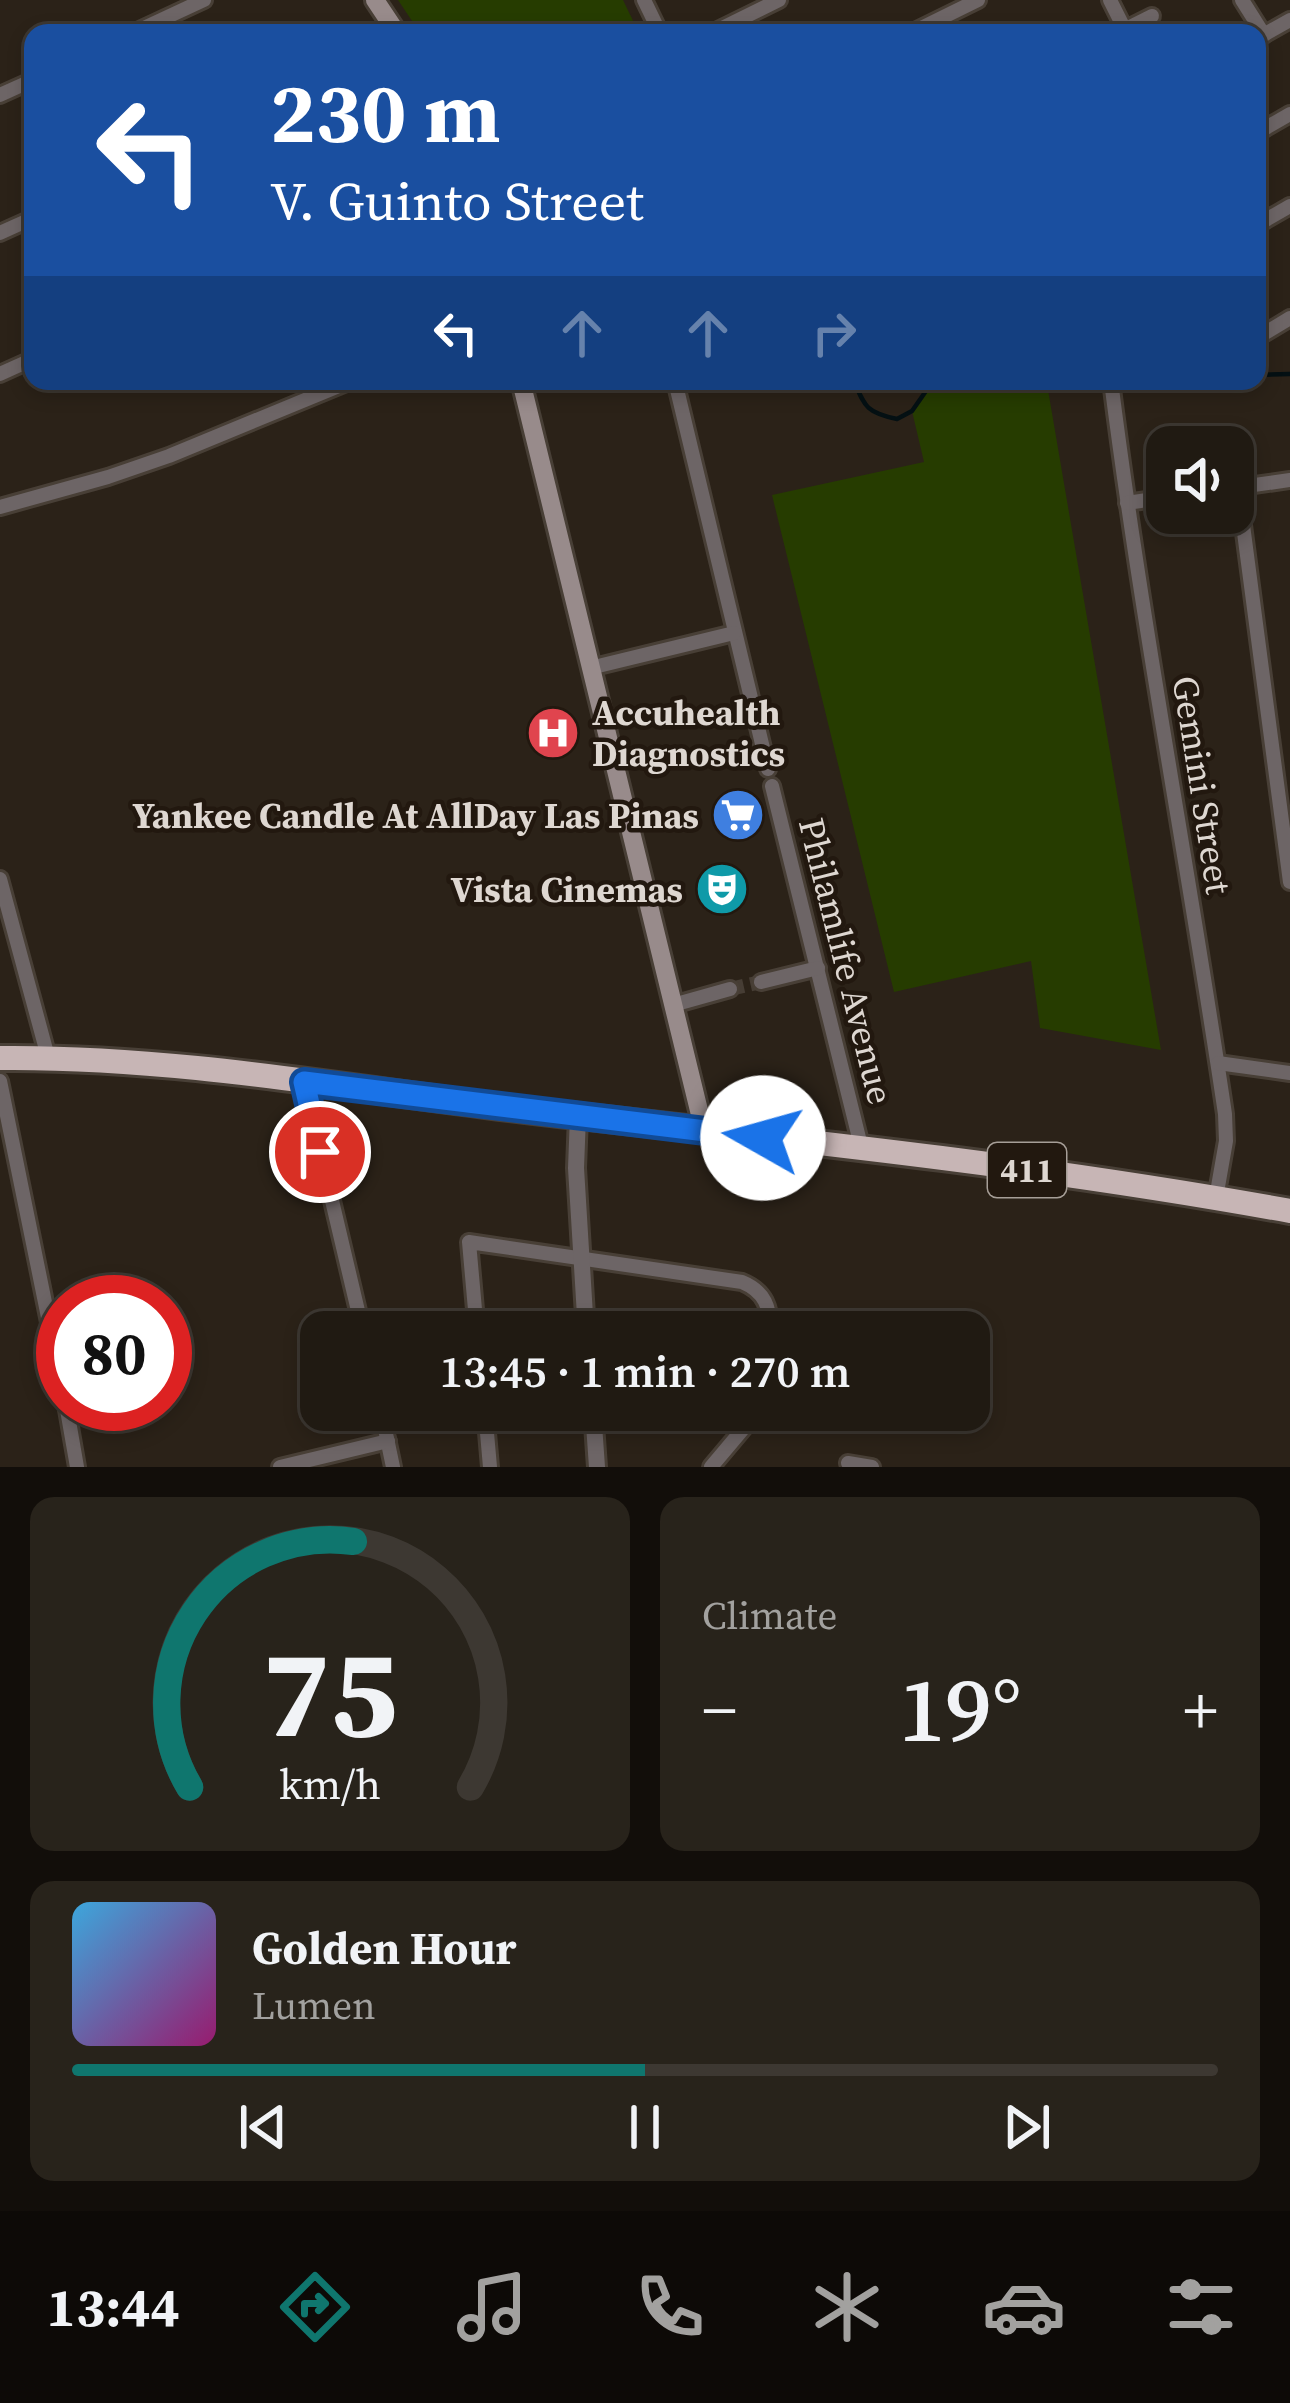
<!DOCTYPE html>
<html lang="en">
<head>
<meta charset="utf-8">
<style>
	:root { --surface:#201a12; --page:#28231b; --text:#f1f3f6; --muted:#a2a19f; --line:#3d3832; --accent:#0f766e }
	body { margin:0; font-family:"Source Serif 4",serif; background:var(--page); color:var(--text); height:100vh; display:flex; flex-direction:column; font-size:45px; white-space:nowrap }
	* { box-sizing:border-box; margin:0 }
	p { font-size:39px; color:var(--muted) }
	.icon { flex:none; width:66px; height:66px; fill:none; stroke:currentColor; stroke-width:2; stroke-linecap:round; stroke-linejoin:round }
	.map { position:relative; height:1467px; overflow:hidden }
	.panel { display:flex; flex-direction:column; gap:30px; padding:30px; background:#120e0a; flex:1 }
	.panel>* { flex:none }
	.hud { position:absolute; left:24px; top:24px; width:1242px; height:366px; border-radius:24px; box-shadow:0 6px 18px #0003,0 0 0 3px var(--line); background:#1a4fa0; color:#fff; overflow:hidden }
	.fabs { position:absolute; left:1146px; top:426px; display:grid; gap:24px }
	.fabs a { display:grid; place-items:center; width:108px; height:108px; border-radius:24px; background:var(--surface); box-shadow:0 6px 18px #0003,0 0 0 3px var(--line); font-size:60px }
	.speed { position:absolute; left:36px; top:1275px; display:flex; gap:24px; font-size:60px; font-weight:700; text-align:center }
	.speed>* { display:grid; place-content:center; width:156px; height:156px; border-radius:50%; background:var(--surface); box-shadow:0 6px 18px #0003,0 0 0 3px var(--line); line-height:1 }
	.speed .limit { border:18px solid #d22; background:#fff; color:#111 }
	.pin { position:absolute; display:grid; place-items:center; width:102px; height:102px; color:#fff; margin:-51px; border:6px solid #fff; border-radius:50%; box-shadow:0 3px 12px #0007 }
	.me { position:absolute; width:132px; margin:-66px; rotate:277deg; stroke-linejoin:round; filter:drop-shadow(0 0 9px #0008) }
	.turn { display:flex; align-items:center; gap:42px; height:252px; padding:0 48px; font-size:54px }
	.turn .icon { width:156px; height:156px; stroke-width:2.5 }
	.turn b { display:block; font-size:84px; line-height:102px }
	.lanes { display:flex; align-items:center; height:114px; padding:0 48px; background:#0003; justify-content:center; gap:60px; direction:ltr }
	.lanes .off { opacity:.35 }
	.big { font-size:90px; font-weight:600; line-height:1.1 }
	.panel .widget { flex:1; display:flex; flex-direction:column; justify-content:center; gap:18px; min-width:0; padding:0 42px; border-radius:24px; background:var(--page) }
	.panel .dial { align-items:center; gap:0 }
	.dial svg { height:312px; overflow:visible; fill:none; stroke:var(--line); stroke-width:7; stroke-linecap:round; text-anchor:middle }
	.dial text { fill:var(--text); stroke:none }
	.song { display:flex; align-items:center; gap:36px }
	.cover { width:144px; height:144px; border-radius:18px; background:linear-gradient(135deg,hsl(200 70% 55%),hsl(320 70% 35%)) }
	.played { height:12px; border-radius:6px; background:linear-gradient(90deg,var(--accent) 50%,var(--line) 50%) }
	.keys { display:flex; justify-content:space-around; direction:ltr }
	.heat { display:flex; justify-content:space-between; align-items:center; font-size:66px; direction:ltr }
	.panel .tiles { flex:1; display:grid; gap:30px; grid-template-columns:1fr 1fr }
	.widget:last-child { grid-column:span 2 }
	.trip { position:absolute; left:300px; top:1311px; width:690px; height:120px; border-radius:24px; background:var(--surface); box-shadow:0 6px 18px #0003,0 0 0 3px var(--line); font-weight:600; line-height:120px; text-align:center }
	.tabs { display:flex; height:192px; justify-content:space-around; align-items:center; background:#0d0a07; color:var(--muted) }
	.tabs .icon { width:84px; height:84px }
	.tabs .on { color:var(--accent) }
	.tabs b { font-size:54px; color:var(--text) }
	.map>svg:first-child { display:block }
</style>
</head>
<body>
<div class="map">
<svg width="1290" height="1467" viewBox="0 0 1290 1467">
	<rect width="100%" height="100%" fill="#2b2218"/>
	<!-- green -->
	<g fill="#263c00">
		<path d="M398,0h225l16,33h-219z"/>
		<path d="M933,381h99l15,3 114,666 -121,-22 -9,-67 -137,31 -122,-497 152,-33 -12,-51z"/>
	</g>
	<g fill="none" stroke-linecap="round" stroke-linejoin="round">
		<!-- stream -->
		<g stroke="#041013" stroke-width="4.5">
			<path d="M1257,375l33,-1"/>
			<path d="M854,381c11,27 14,32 43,38l15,-8 21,-30"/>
			<path d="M1032,381l15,3 2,-3"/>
		</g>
		<!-- minor-tunnel -->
		<path stroke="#463d34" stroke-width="14" stroke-dasharray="14 7" stroke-linecap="butt" d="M730,989l31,-7"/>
		<!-- minor casing -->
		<g stroke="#483f36" stroke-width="20">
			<g id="minor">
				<path d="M644,0l16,33"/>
				<path d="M1110,0l15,30"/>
				<path d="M1242,0l22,35"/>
				<path d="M133,33l71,-33"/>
				<path d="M712,33l67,-33"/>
				<path d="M911,33l67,-33"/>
				<path d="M1118,33l34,-17"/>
				<path d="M1258,38l32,-18"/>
				<path d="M0,95l33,-15"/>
				<path d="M1257,133l33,-19"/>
				<path d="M1257,225l33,-19"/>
				<path d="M0,233l33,-15"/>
				<path d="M1257,338l33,-20"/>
				<path d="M0,374l33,-15"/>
				<path d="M675,381l93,388"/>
				<path d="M1111,381c31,245 78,488 114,733l1,27 -10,57"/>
				<path d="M1238,487l52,395"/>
				<path d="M1233,488l57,-8"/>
				<path d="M1127,503l40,-6"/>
				<path d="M0,507l108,-30 61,-21 182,-75"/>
				<path d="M590,668l144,-35"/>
				<path d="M772,786l90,364"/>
				<path d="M0,879l48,178"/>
				<path d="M761,982l57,-14"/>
				<path d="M673,1005l57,-16"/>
				<path d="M1218,1063l72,10"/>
				<path d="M0,1081l63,310"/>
				<path d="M304,1082l59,250"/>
				<path d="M477,1332l-8,-90 273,40c24,10 27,25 30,50"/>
				<path d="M66,1404l11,63"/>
				<path d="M381,1410l12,57"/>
				<path d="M485,1410l5,57"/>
				<path d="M795,1410l25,13"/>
				<path d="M848,1463l24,4"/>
				<path d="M280,1467l108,-26"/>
				<path d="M711,1467l48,-57"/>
			</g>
		</g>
		<!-- tertiary casing -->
		<g stroke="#483f36" stroke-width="22">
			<g id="tertiary">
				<path d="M578,1116l-2,52 10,164"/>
				<path d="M593,1410l4,57"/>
			</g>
		</g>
		<!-- secondary casing -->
		<g stroke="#483f36" stroke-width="24">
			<g id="secondary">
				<path d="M375,0l22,33"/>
				<path d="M521,381l183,750"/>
			</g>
		</g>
		<!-- trunk casing -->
		<g stroke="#483f36" stroke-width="30">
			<path id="trunk" d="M0,1058c194,-2 386,38 578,58 237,26 477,52 712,95"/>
		</g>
		<!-- minor -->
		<use href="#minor" stroke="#6d6566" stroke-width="14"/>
		<!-- tertiary -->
		<use href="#tertiary" stroke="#6d6566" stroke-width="16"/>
		<!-- secondary -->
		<use href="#secondary" stroke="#988b8b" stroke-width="18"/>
		<!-- trunk -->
		<use href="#trunk" stroke="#c7b5b5" stroke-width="24"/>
	</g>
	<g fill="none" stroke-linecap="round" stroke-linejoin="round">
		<!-- route casing -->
		<g stroke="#114b97" stroke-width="30">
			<path id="route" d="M320,1152l-16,-70 459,56"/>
		</g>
		<!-- route -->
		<use href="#route" stroke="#1a73e8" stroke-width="21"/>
	</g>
	<!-- icons -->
	<defs>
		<g id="hospital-disc" transform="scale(2.7)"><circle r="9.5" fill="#e0444e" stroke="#22180f"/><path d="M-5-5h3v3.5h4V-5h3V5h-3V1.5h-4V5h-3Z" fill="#fff"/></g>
		<g id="supermarket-disc" transform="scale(2.7)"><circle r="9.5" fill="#3f7fe0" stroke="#22180f"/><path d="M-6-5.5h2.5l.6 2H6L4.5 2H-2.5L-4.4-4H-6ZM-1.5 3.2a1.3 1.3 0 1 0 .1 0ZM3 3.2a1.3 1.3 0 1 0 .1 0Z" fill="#fff"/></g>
		<g id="theatre-disc" transform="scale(2.7)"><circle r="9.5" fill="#0f9aa8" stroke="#22180f"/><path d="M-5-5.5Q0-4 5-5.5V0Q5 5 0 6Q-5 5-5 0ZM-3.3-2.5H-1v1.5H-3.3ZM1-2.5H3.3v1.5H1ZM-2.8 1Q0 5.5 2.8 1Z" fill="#fff"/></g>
	</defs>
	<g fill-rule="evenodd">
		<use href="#hospital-disc" x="553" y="733"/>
		<use href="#supermarket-disc" x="738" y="815"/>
		<use href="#theatre-disc" x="722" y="889"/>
	</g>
	<g text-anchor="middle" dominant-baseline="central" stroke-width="9" stroke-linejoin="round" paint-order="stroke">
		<!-- shield labels -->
		<rect fill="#22180f" stroke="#a69e97" stroke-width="3" x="988" y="1143" width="78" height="54" rx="9"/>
		<g font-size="33" font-weight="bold" fill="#ded7d1">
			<text x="1027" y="1170">411</text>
		</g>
		<!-- poi labels -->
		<g font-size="36" font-weight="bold" fill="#ded7d1" stroke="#22180f" text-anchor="end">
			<text x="592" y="712" text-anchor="start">Accuhealth<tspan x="592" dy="41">Diagnostics</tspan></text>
			<text x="699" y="815">Yankee Candle At AllDay Las Pinas</text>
			<text x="683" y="889">Vista Cinemas</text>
		</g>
		<!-- street labels -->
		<g font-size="36" fill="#ded7d1" stroke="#22180f">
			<text transform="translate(1202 785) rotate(81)">Gemini Street</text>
			<text transform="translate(846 961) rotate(76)">Philamlife Avenue</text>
		</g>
	</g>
</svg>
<div class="fabs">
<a><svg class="icon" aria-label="sound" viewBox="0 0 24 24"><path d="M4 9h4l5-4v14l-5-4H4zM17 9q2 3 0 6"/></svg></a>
</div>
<div class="speed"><div class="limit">80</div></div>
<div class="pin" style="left:320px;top:1152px;background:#d93025"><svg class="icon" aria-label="arrive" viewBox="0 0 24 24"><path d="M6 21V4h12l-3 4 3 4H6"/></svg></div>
<svg class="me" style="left:763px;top:1138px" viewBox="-20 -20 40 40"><circle r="19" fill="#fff"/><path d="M0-13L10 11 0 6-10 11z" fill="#1a73e8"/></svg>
<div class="trip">13:45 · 1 min · 270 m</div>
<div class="hud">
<div class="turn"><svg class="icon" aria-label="left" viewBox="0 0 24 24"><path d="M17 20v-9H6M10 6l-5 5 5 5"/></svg><div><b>230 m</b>V. Guinto Street</div></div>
<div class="lanes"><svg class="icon" aria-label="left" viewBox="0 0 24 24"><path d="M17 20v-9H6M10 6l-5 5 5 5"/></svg><svg class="icon off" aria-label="ahead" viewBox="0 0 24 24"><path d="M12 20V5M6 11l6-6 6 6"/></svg><svg class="icon off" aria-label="ahead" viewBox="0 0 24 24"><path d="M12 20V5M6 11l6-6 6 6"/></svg><svg class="icon off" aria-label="right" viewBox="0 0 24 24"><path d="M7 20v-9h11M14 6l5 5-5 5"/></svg></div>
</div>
</div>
<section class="panel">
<div class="tiles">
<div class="widget dial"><svg viewBox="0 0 100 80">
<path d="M14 69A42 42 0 1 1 86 69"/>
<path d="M14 69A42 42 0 0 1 56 6" stroke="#0f766e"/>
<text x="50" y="56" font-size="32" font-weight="700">75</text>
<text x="50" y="72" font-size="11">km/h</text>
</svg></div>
<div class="widget"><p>Climate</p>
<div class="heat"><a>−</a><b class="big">19°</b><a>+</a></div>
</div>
<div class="widget">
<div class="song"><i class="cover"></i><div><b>Golden Hour</b><p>Lumen</p></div></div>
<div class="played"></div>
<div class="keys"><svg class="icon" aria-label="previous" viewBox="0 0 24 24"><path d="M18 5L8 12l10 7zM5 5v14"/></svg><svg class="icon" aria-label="pause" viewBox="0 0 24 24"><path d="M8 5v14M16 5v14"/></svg><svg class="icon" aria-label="next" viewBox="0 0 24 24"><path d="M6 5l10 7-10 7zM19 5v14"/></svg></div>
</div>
</div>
</section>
<nav class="tabs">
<b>13:44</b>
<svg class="icon on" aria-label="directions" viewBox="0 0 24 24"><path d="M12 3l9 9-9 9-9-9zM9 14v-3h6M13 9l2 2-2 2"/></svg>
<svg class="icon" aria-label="music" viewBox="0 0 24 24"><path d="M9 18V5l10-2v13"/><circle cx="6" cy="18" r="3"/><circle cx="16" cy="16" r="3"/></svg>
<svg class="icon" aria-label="phone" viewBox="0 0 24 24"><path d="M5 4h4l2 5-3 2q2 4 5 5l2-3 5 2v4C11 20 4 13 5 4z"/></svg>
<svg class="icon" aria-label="climate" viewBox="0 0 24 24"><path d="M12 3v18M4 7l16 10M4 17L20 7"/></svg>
<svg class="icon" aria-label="car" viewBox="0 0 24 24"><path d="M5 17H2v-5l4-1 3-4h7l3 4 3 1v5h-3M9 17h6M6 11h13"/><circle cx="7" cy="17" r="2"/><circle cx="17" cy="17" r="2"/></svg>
<svg class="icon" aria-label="filters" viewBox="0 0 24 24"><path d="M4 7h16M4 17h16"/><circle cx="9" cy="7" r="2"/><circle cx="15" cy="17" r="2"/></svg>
</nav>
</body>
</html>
